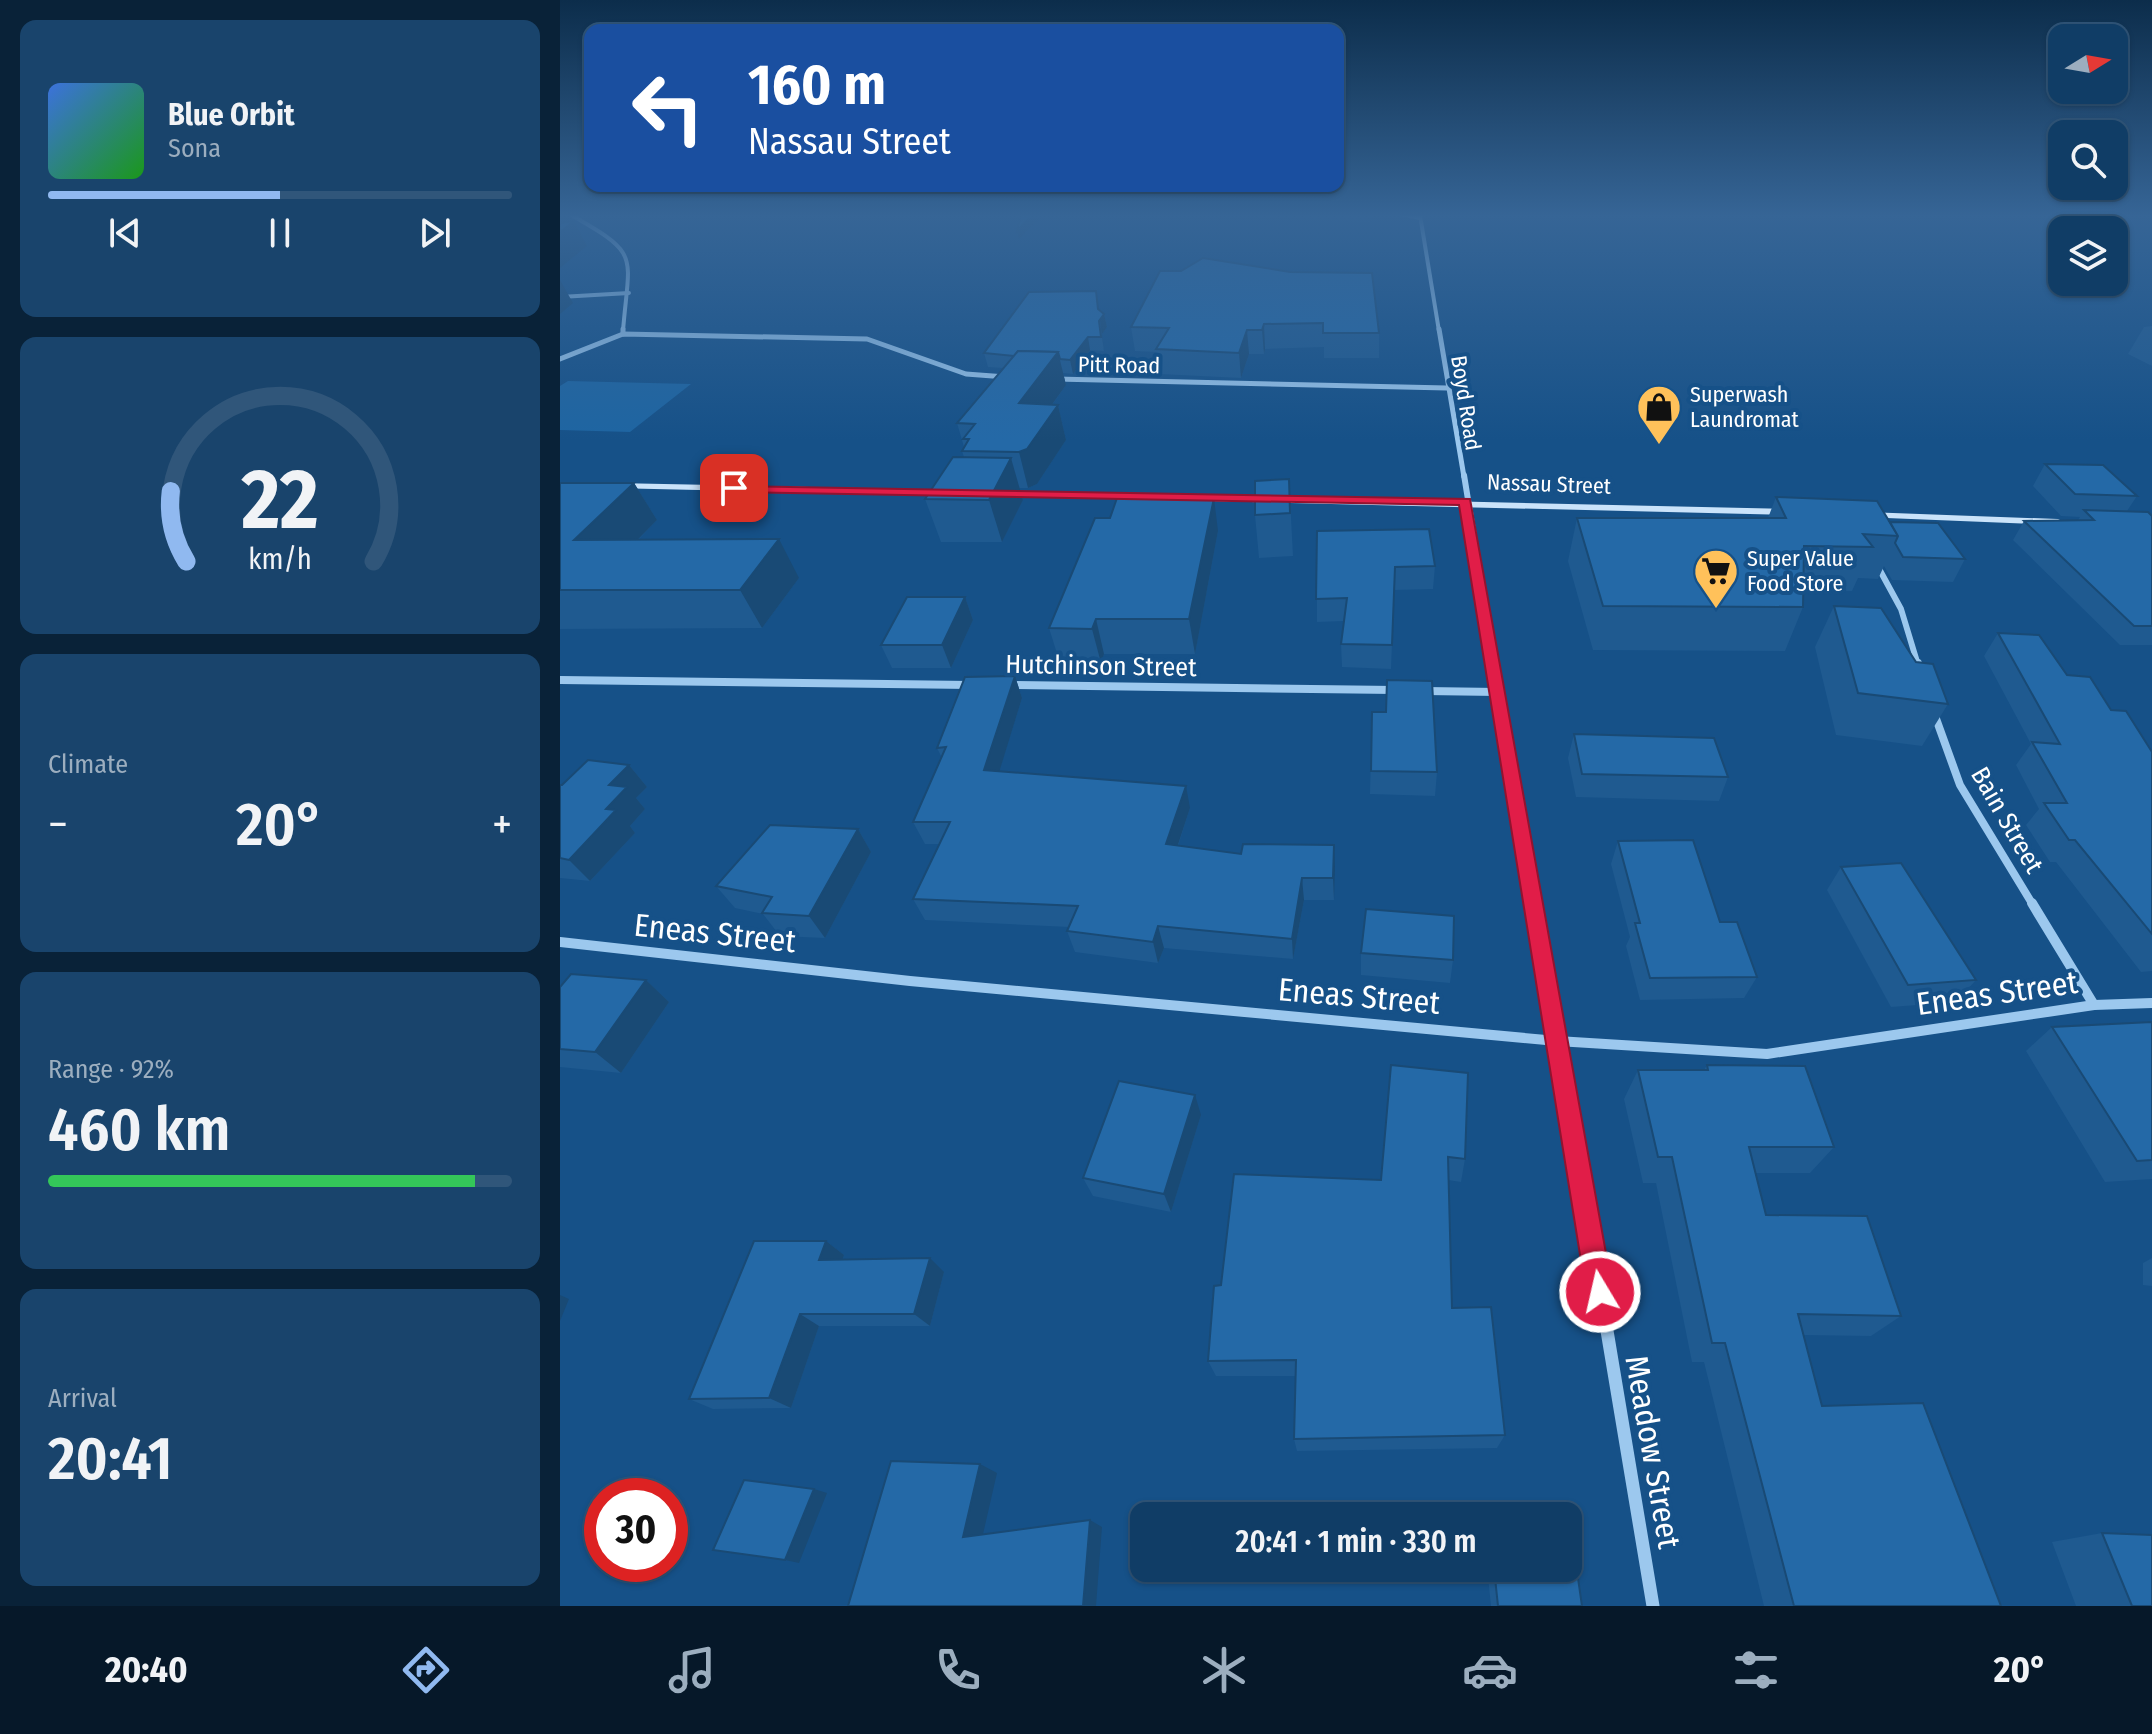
<!DOCTYPE html>
<html lang="en">
<head>
<meta charset="utf-8">
<style>
	:root { --surface:#103d66; --page:#19446c; --text:#f1f3f6; --muted:#9caebf; --line:#30567a; --accent:#90b9f0 }
	body { margin:0; font-family:"Fira Sans Condensed",sans-serif; background:var(--page); color:var(--text); height:100vh; display:flex; flex-direction:column; font-size:30px; white-space:nowrap }
	* { box-sizing:border-box; margin:0 }
	p { font-size:26px; color:var(--muted) }
	.icon { flex:none; width:44px; height:44px; fill:none; stroke:currentColor; stroke-width:2; stroke-linecap:round; stroke-linejoin:round }
	.map { position:relative; flex:1; overflow:hidden }
	.details { display:flex; flex-direction:column; gap:20px; padding:20px; background:#092238; width:560px }
	.details>* { flex:none }
	.banner { position:absolute; left:24px; top:24px; width:760px; height:168px; border-radius:16px; box-shadow:0 2px 6px #0004,0 0 0 2px var(--line); background:#1a4fa0; color:#fff; overflow:hidden }
	.needle { width:52px; rotate:79deg }
	.tools { position:absolute; left:1488px; top:24px; display:grid; gap:16px }
	.tools a { display:grid; place-items:center; width:80px; height:80px; border-radius:16px; background:var(--surface); box-shadow:0 2px 6px #0004,0 0 0 2px var(--line); font-size:40px }
	.speed { position:absolute; left:24px; top:1478px; display:flex; gap:16px; font-size:40px; font-weight:700; text-align:center }
	.speed>* { display:grid; place-content:center; width:104px; height:104px; border-radius:50%; background:var(--surface); box-shadow:0 2px 6px #0004,0 0 0 2px var(--line); line-height:1 }
	.speed .limit { border:12px solid #d22; background:#fff; color:#111 }
	.pin { position:absolute; display:grid; place-items:center; width:68px; height:68px; color:#fff; margin:-34px; border-radius:16px; box-shadow:0 4px 12px #0006 }
	.me { position:absolute; width:88px; margin:-44px; rotate:351deg; stroke-linejoin:round; filter:drop-shadow(0 0 6px #0008) }
	.turn { display:flex; align-items:center; gap:28px; height:168px; padding:0 32px; font-size:36px }
	.turn .icon { width:104px; height:104px; stroke-width:2.5 }
	.turn b { display:block; font-size:56px; line-height:68px }
	.big { font-size:60px; font-weight:600; line-height:1.1 }
	.details .tile { flex:1; display:flex; flex-direction:column; justify-content:center; gap:12px; min-width:0; padding:0 28px; border-radius:16px; background:var(--page) }
	.details .dial { align-items:center; gap:0 }
	.dial svg { height:208px; overflow:visible; fill:none; stroke:var(--line); stroke-width:7; stroke-linecap:round; text-anchor:middle }
	.dial text { fill:var(--text); stroke:none }
	.song { display:flex; align-items:center; gap:24px }
	.cover { width:96px; height:96px; border-radius:12px; background:linear-gradient(135deg,hsl(220 70% 55%),hsl(120 70% 35%)) }
	.played { height:8px; border-radius:4px; background:linear-gradient(90deg,var(--accent) 50%,var(--line) 50%) }
	.keys { display:flex; justify-content:space-around; direction:ltr }
	.heat { display:flex; justify-content:space-between; align-items:center; font-size:44px; direction:ltr }
	.charge { height:12px; border-radius:6px; background:linear-gradient(90deg,#34c759 92%,var(--line) 0) }
	.trip { position:absolute; left:570px; top:1502px; width:452px; height:80px; border-radius:16px; background:var(--surface); box-shadow:0 2px 6px #0004,0 0 0 2px var(--line); font-weight:600; line-height:80px; text-align:center }
	.tabs { display:flex; height:128px; justify-content:space-around; align-items:center; background:#061829; color:var(--muted) }
	.tabs .icon { width:56px; height:56px }
	.tabs .current { color:var(--accent) }
	.tabs b { font-size:36px; color:var(--text) }
	main { display:flex; flex:1; min-height:0 }
	.map>svg:first-child { display:block }
</style>
</head>
<body>
<main>
<section class="details">
<div class="tile">
<div class="song"><i class="cover"></i><div><b>Blue Orbit</b><p>Sona</p></div></div>
<div class="played"></div>
<div class="keys"><svg class="icon" aria-label="previous" viewBox="0 0 24 24"><path d="M18 5L8 12l10 7zM5 5v14"/></svg><svg class="icon" aria-label="pause" viewBox="0 0 24 24"><path d="M8 5v14M16 5v14"/></svg><svg class="icon" aria-label="next" viewBox="0 0 24 24"><path d="M6 5l10 7-10 7zM19 5v14"/></svg></div>
</div>
<div class="tile dial"><svg viewBox="0 0 100 80">
<path d="M14 69A42 42 0 1 1 86 69"/>
<path d="M14 69A42 42 0 0 1 8 42" stroke="#90b9f0"/>
<text x="50" y="56" font-size="32" font-weight="700">22</text>
<text x="50" y="72" font-size="11">km/h</text>
</svg></div>
<div class="tile"><p>Climate</p>
<div class="heat"><a>−</a><b class="big">20°</b><a>+</a></div>
</div>
<div class="tile"><p>Range · 92%</p><b class="big">460 km</b><div class="charge"></div></div>
<div class="tile"><p>Arrival</p><b class="big">20:41</b></div>
</section>
<div class="map">
<svg width="1592" height="1606" viewBox="0 0 1592 1606">
	<rect width="100%" height="100%" fill="#165188"/>
	<!-- green -->
	<path fill="#1e65a2" d="M8,381l123,3 -61,48 -70,-2v-44z"/>
	<g fill="none" stroke-linecap="round" stroke-linejoin="round">
		<!-- minor-far5 -->
		<g stroke="#9cc8ee" stroke-width="4">
			<path d="M11,215c71,40 58,39 52,116"/>
			<path d="M844,215l16,3"/>
			<path d="M860,215l19,116"/>
			<path d="M0,297l69,-4"/>
		</g>
		<!-- minor-far4 -->
		<g stroke="#9cc8ee" stroke-width="5">
			<path d="M879,329l25,148"/>
			<path d="M63,334v-5"/>
			<path d="M0,359l63,-25 244,5 99,35 40,3"/>
			<path d="M496,379l391,9"/>
		</g>
		<!-- minor-far3 -->
		<g stroke="#9cc8ee" stroke-width="6">
			<path d="M904,475l31,190"/>
			<path d="M1317,565l24,44 17,56"/>
		</g>
		<!-- minor-far2 -->
		<g stroke="#9cc8ee" stroke-width="8">
			<path d="M935,663l41,242"/>
			<path d="M1358,663l2,7"/>
			<path d="M0,680l411,5"/>
			<path d="M449,685l386,5"/>
			<path d="M865,691l73,1"/>
			<path d="M1374,713l26,72 73,120"/>
		</g>
		<!-- minor-far1 -->
		<g stroke="#9cc8ee" stroke-width="10">
			<path d="M975,903l52,310"/>
			<path d="M1472,903l62,102"/>
			<path d="M0,942l350,39 647,60 210,13 327,-49 58,-2"/>
		</g>
		<!-- minor -->
		<path stroke="#9cc8ee" stroke-width="13" d="M1027,1211l66,395"/>
		<!-- secondary -->
		<g fill="#cae3fa" fill-rule="evenodd">
			<path d="M54,483l337,7 6,3 -6,3 -341,-8 -1,-2z"/>
			<path d="M442,491l789,18 6,3 -6,3 -793,-19 -2,-2z"/>
			<path d="M1306,512l192,7 6,3 -6,3 -196,-8v-4z"/>
		</g>
	</g>
	<!-- wall -->
	<g fill="#1f5a90">
		<path d="M679,215h133l-3,7 -129,-6z"/>
		<path d="M600,271l219,62v25h-55v-11l-59,2 -1,5h-15l-8,24 -82,-4 -3,-22 -21,-1 -4,-24z"/>
		<path d="M539,310l5,4 3,13 -5,7 2,17 -14,-1 -17,24 -10,-1 3,12 -14,20h6l8,35 -29,44 -9,4h-9l4,12 -21,42h-61l-16,-43 39,-42 -2,-6 2,-4 -7,-24 46,-55 -15,-1 -4,-14z"/>
		<path d="M1592,326v40l-24,-12 16,-27z"/>
		<path d="M1485,464l92,32 -10,15 25,5v129h-32l-107,-105 11,-19 54,-1 2,-3 -19,-1 -28,-30z"/>
		<path d="M729,479l4,77 -34,2 -4,-43z"/>
		<path d="M0,483h74l23,37 -19,20 161,38 -37,50 -202,1z"/>
		<path d="M1216,497l114,25 75,37 -12,23 -61,-2 -8,-14 -6,13 -20,-1 -6,13 -48,-1 -1,17 -18,44 -192,-1 -25,-89 9,-43h191z"/>
		<path d="M658,531l-23,123h-91l-3,9h-41l-11,-35z"/>
		<path d="M757,531l118,35 -2,23 -39,1 -3,79 -49,-2 -1,-23 3,-23 -27,1z"/>
		<path d="M405,597l8,23 -22,48h-59l-11,-23z"/>
		<path d="M1274,606l82,56 32,42 -26,42 -86,-11 -21,-88z"/>
		<path d="M1438,633l69,42 44,35 41,42v219l-11,1 -85,-110h-6l-24,-37 13,-16 -23,-44 15,-21 -47,-88z"/>
		<path d="M455,676l7,22 -23,73 191,37 -12,38 63,8 93,-9v55h-30l-11,59 -129,-11 -6,15 -83,-11 -8,-21 2,-4 -144,-7 -12,-21 27,-55h-15l-12,-22 29,-64 -5,-10z"/>
		<path d="M812,712l65,60 -2,24 -65,-2z"/>
		<path d="M1014,734l154,43 -9,24 -143,-4 -8,-39z"/>
		<path d="M69,765l18,22 -11,11 9,11 -15,17 5,7 -45,48 -30,-3v-93z"/>
		<path d="M298,829l13,23 -46,86 -45,-2 -17,-22 -28,-6 -19,-22z"/>
		<path d="M1058,841l102,81 37,55 -13,21 -104,2 -14,-54 4,-9 -19,-73z"/>
		<path d="M1281,867l135,113 -20,22 -65,5 -64,-117z"/>
		<path d="M801,953l92,7 -3,23 -89,-8z"/>
		<path d="M86,980l23,22 -48,71 -61,-6v-80z"/>
		<path d="M1592,1022v157l-47,3 -79,-131 26,-24z"/>
		<path d="M831,1065l74,94 -4,23 -13,-2 4,128 53,127 -8,13 -200,3 -3,-12 1,-63h-79l-8,-15 173,-181z"/>
		<path d="M1147,1065l127,82 -24,26h-55l11,42 135,101 -30,20 -68,-1 19,71 179,200h-237l-60,-244h-12l-36,-179h-13l-19,-84 14,-29h66z"/>
		<path d="M641,1115l-30,97 -78,-16 -10,-18z"/>
		<path d="M266,1241l18,14 -2,4 102,13 -14,54h-111l-28,82 -78,1 -24,-10z"/>
		<path d="M1592,1258v28l-9,-1v-22z"/>
		<path d="M1007,1501l15,105h-91l-4,-38h81v-52h-86v-5l6,-7z"/>
		<path d="M1542,1533l50,73h-76l-24,-64z"/>
	</g>
	<!-- shaded-wall -->
	<g fill="#194a75">
		<path d="M472,215h10l-23,24 -2,-8z"/>
		<path d="M14,221l13,25 -27,22v-36z"/>
		<path d="M0,280l13,23 -13,11z"/>
		<path d="M536,291l4,29 4,-6 3,13 -5,7 2,17z"/>
		<path d="M704,324l1,25 -1,5 -2,-24z"/>
		<path d="M687,330l2,24 -8,24 -2,-25z"/>
		<path d="M528,337l2,13 -17,24 -3,-14z"/>
		<path d="M498,352l8,33 -38,53 -9,-35z"/>
		<path d="M498,405l8,35 -29,44 -9,4 -9,-36z"/>
		<path d="M451,458l12,42 -21,42 -13,-42z"/>
		<path d="M74,483l23,37 -57,58 -26,-38z"/>
		<path d="M654,498l4,33 -23,123 -6,-35z"/>
		<path d="M219,539l20,39 -37,50 -22,-38z"/>
		<path d="M405,597l8,23 -22,48 -9,-23z"/>
		<path d="M536,619l8,35 -3,9 -9,-34z"/>
		<path d="M455,676l7,22 -29,94 -9,-22z"/>
		<path d="M69,765l18,22 -11,11 9,11 -15,17 5,7 -45,48 -21,-21 37,-51 3,-24z"/>
		<path d="M626,786l4,22 -19,58 -5,-22z"/>
		<path d="M298,829l13,23 -46,86 -16,-22z"/>
		<path d="M774,845l1,22 -1,33 -1,-22z"/>
		<path d="M742,878l2,22 -11,59 -1,-20z"/>
		<path d="M598,926l6,22 -6,15 -5,-21z"/>
		<path d="M86,980l23,22 -48,71 -26,-21z"/>
		<path d="M635,1095l6,20 -30,97 -7,-18z"/>
		<path d="M266,1241l18,14 -7,19 -18,-14z"/>
		<path d="M370,1258l14,14 -14,54 -16,-12z"/>
		<path d="M0,1295l9,4 -9,22z"/>
		<path d="M240,1314l19,12 -28,82 -22,-10z"/>
		<path d="M420,1464l17,9 -16,70 -18,-6z"/>
		<path d="M254,1489l13,4 -28,70 -14,-3z"/>
		<path d="M530,1520l12,7 -6,79h-13z"/>
	</g>
	<!-- building -->
	<g fill="#2469a7" stroke="#194a75" stroke-width="2">
		<path d="M461,215h11l-15,16z"/>
		<path d="M14,221l-14,11v-9z"/>
		<path d="M643,258l87,14 82,1 7,60h-56v-10l-59,1 -2,6h-15l-8,23 -83,-4 13,-21 -38,-1 29,-56h21z"/>
		<path d="M536,291l2,18 6,5 -5,7 2,16h-13l-18,23 -10,-1 -2,-7 -40,-1 -4,5 -30,-3 45,-61z"/>
		<path d="M458,351l40,1 -39,51 39,2 -31,44 -8,3 -57,-1 7,-12h-6l12,-15 -18,-1z"/>
		<path d="M393,457l58,1 -22,42 -64,-1z"/>
		<path d="M1485,464l58,1 34,31 -62,-2z"/>
		<path d="M729,479l1,34 -35,2v-34z"/>
		<path d="M0,483h74l-60,57 205,-1 -39,51h-180z"/>
		<path d="M1216,497l101,4 21,35 -35,-2 10,13 -69,-1 -1,61 -200,-1 -26,-88h209z"/>
		<path d="M557,498h97l-25,121h-93l-4,10 -43,-1 46,-110h15z"/>
		<path d="M1524,510l64,2 4,4v110h-18l-110,-105 70,-1z"/>
		<path d="M1330,522l48,1 27,36 -62,-2 -8,-14 3,-7z"/>
		<path d="M869,529l6,37 -40,1 -3,78 -51,-1 6,-46 -31,1 1,-68z"/>
		<path d="M347,597h58l-23,48h-61z"/>
		<path d="M1274,606l47,2 35,54 17,2 15,40 -90,-11z"/>
		<path d="M1438,633l41,2 28,40 23,2 21,33 15,1 26,41v182l-77,-94h-6l-25,-37h23l-35,-61 28,2z"/>
		<path d="M455,676l-31,94 202,16 -20,58 75,10 2,-10 91,1 -1,33h-31l-10,61 -134,-13 -5,16 -86,-11 11,-25 -165,-7 37,-77h-37l33,-75 -9,1 28,-71z"/>
		<path d="M827,680l45,1 5,91 -66,-1 1,-59h14z"/>
		<path d="M1014,734l140,4 14,39 -146,-3z"/>
		<path d="M28,760l41,5 -20,20 18,2 -21,22 10,1 -47,50 -9,-2v-73h2z"/>
		<path d="M210,825l88,4 -49,87 -47,-3 10,-16 -56,-11z"/>
		<path d="M1133,840l27,82h17l20,55 -107,1 -15,-55h5l-22,-82z"/>
		<path d="M1341,863l75,117 -68,5 -67,-118z"/>
		<path d="M806,909l88,7 -1,44 -92,-7z"/>
		<path d="M11,974l75,6 -51,72 -35,-3v-62z"/>
		<path d="M1592,1022v138l-15,1 -85,-134z"/>
		<path d="M831,1065l77,8 -3,86 -17,-2 4,151 39,-1 14,128 -211,4 2,-79 -88,1 6,-75 7,-1 13,-111 147,6z"/>
		<path d="M1147,1065l98,1 29,81h-85l17,68 101,1 34,100 -103,-2 24,92 101,-3 78,203h-207l-69,-263h-13l-40,-186h-14l-20,-87h70z"/>
		<path d="M559,1081l76,14 -31,99 -81,-16z"/>
		<path d="M194,1241h72l-7,19 111,-2 -16,56h-114l-31,84 -80,1z"/>
		<path d="M331,1461l89,3 -17,73 127,-17 -7,86h-235z"/>
		<path d="M184,1480l70,9 -29,71 -72,-10z"/>
		<path d="M1007,1501l15,105h-84l-4,-38h74v-52h-79l-1,-12z"/>
		<path d="M1542,1533l50,2v71h-20z"/>
	</g>
	<!-- sky -->
	<linearGradient id="sky" x2="0" y2="1"><stop stop-color="#0c2d4b"/><stop offset="0.49" stop-color="#366596"/><stop offset="1" stop-color="#366596" stop-opacity="0"/></linearGradient>
	<rect width="1592" height="440" fill="url(#sky)"/>
	<!-- route -->
	<path fill="#e11d48" stroke="#92132f" stroke-width="2" d="M170,486l740,13 143,793 -4,9 -9,4 -10,-4 -4,-9 -127,-787 -725,-13 -4,-1z"/>
	<!-- icons -->
	<defs>
		<g id="shop-pin" transform="scale(2.3)"><path d="M0 17L-7.5 6A9.5 9.5 0 1 1 7.5 6Z" fill="#ffc15a" stroke="#165188"/><path d="M-5-2.5h2.3a2.7 3.5 0 0 1 5.4 0H5L5.5 6h-11ZM-1.5-2.5h3a1.5 2.3 0 0 0-3 0Z" fill="#111"/></g>
		<g id="supermarket-pin" transform="scale(2.3)"><path d="M0 17L-7.5 6A9.5 9.5 0 1 1 7.5 6Z" fill="#ffc15a" stroke="#165188"/><path d="M-6-5.5h2.5l.6 2H6L4.5 2H-2.5L-4.4-4H-6ZM-1.5 3.2a1.3 1.3 0 1 0 .1 0ZM3 3.2a1.3 1.3 0 1 0 .1 0Z" fill="#111"/></g>
	</defs>
	<g fill-rule="evenodd">
		<use href="#shop-pin" x="1099" y="407"/>
		<use href="#supermarket-pin" x="1156" y="571"/>
	</g>
	<g text-anchor="middle" dominant-baseline="central" stroke-width="8" stroke-linejoin="round" paint-order="stroke">
		<!-- far-street labels -->
		<g font-size="22" fill="#fff" stroke="#165188">
			<text transform="translate(559 365) rotate(1)">Pitt Road</text>
			<text transform="translate(906 403) rotate(81)">Boyd Road</text>
			<text transform="translate(989 484) rotate(2)">Nassau Street</text>
		</g>
		<!-- far-poi labels -->
		<g font-size="22" fill="#fff" stroke="#165188" text-anchor="start">
			<text x="1130" y="394">Superwash<tspan x="1130" dy="25">Laundromat</tspan></text>
			<text x="1187" y="558">Super Value<tspan x="1187" dy="25">Food Store</tspan></text>
		</g>
		<!-- street labels -->
		<g font-size="26" fill="#fff" stroke="#165188">
			<text transform="translate(541 666) rotate(1)">Hutchinson Street</text>
			<text transform="translate(1447 820) rotate(60)">Bain Street</text>
		</g>
		<!-- near-street labels -->
		<g font-size="32" fill="#fff" stroke="#165188">
			<text transform="translate(155 933) rotate(6)">Eneas Street</text>
			<text transform="translate(1437 993) rotate(-8)">Eneas Street</text>
			<text transform="translate(799 996) rotate(5)">Eneas Street</text>
			<text transform="translate(1093 1452) rotate(80)">Meadow Street</text>
		</g>
	</g>
</svg>
<div class="tools">
<a><svg class="needle" viewBox="-14 -14 28 28"><path d="M0-13l5 13h-10z" fill="#e53935"/><path d="M0 13l5-13h-10z" fill="#9caebf"/></svg></a>
<a><svg class="icon" aria-label="search" viewBox="0 0 24 24"><circle cx="10" cy="10" r="6"/><path d="M15 15l6 6"/></svg></a>
<a><svg class="icon" aria-label="layers" viewBox="0 0 24 24"><path d="M12 4l9 5-9 5-9-5zM3 14l9 5 9-5"/></svg></a>
</div>
<div class="speed"><div class="limit">30</div></div>
<div class="pin" style="left:174px;top:488px;background:#d93025"><svg class="icon" aria-label="arrive" viewBox="0 0 24 24"><path d="M6 21V4h12l-3 4 3 4H6"/></svg></div>
<svg class="me" style="left:1040px;top:1292px" viewBox="-20 -20 40 40"><circle r="17" fill="#e11d48" stroke="#fff" stroke-width="3"/><path d="M0-11L8 9 0 5-8 9z" fill="#fff"/></svg>
<div class="trip">20:41 · 1 min · 330 m</div>
<div class="banner">
<div class="turn"><svg class="icon" aria-label="left" viewBox="0 0 24 24"><path d="M17 20v-9H6M10 6l-5 5 5 5"/></svg><div><b>160 m</b>Nassau Street</div></div>
</div>
</div>
</main>
<nav class="tabs">
<b>20:40</b>
<svg class="icon current" aria-label="directions" viewBox="0 0 24 24"><path d="M12 3l9 9-9 9-9-9zM9 14v-3h6M13 9l2 2-2 2"/></svg>
<svg class="icon" aria-label="music" viewBox="0 0 24 24"><path d="M9 18V5l10-2v13"/><circle cx="6" cy="18" r="3"/><circle cx="16" cy="16" r="3"/></svg>
<svg class="icon" aria-label="phone" viewBox="0 0 24 24"><path d="M5 4h4l2 5-3 2q2 4 5 5l2-3 5 2v4C11 20 4 13 5 4z"/></svg>
<svg class="icon" aria-label="climate" viewBox="0 0 24 24"><path d="M12 3v18M4 7l16 10M4 17L20 7"/></svg>
<svg class="icon" aria-label="car" viewBox="0 0 24 24"><path d="M5 17H2v-5l4-1 3-4h7l3 4 3 1v5h-3M9 17h6M6 11h13"/><circle cx="7" cy="17" r="2"/><circle cx="17" cy="17" r="2"/></svg>
<svg class="icon" aria-label="filters" viewBox="0 0 24 24"><path d="M4 7h16M4 17h16"/><circle cx="9" cy="7" r="2"/><circle cx="15" cy="17" r="2"/></svg>
<b>20°</b>
</nav>
</body>
</html>
